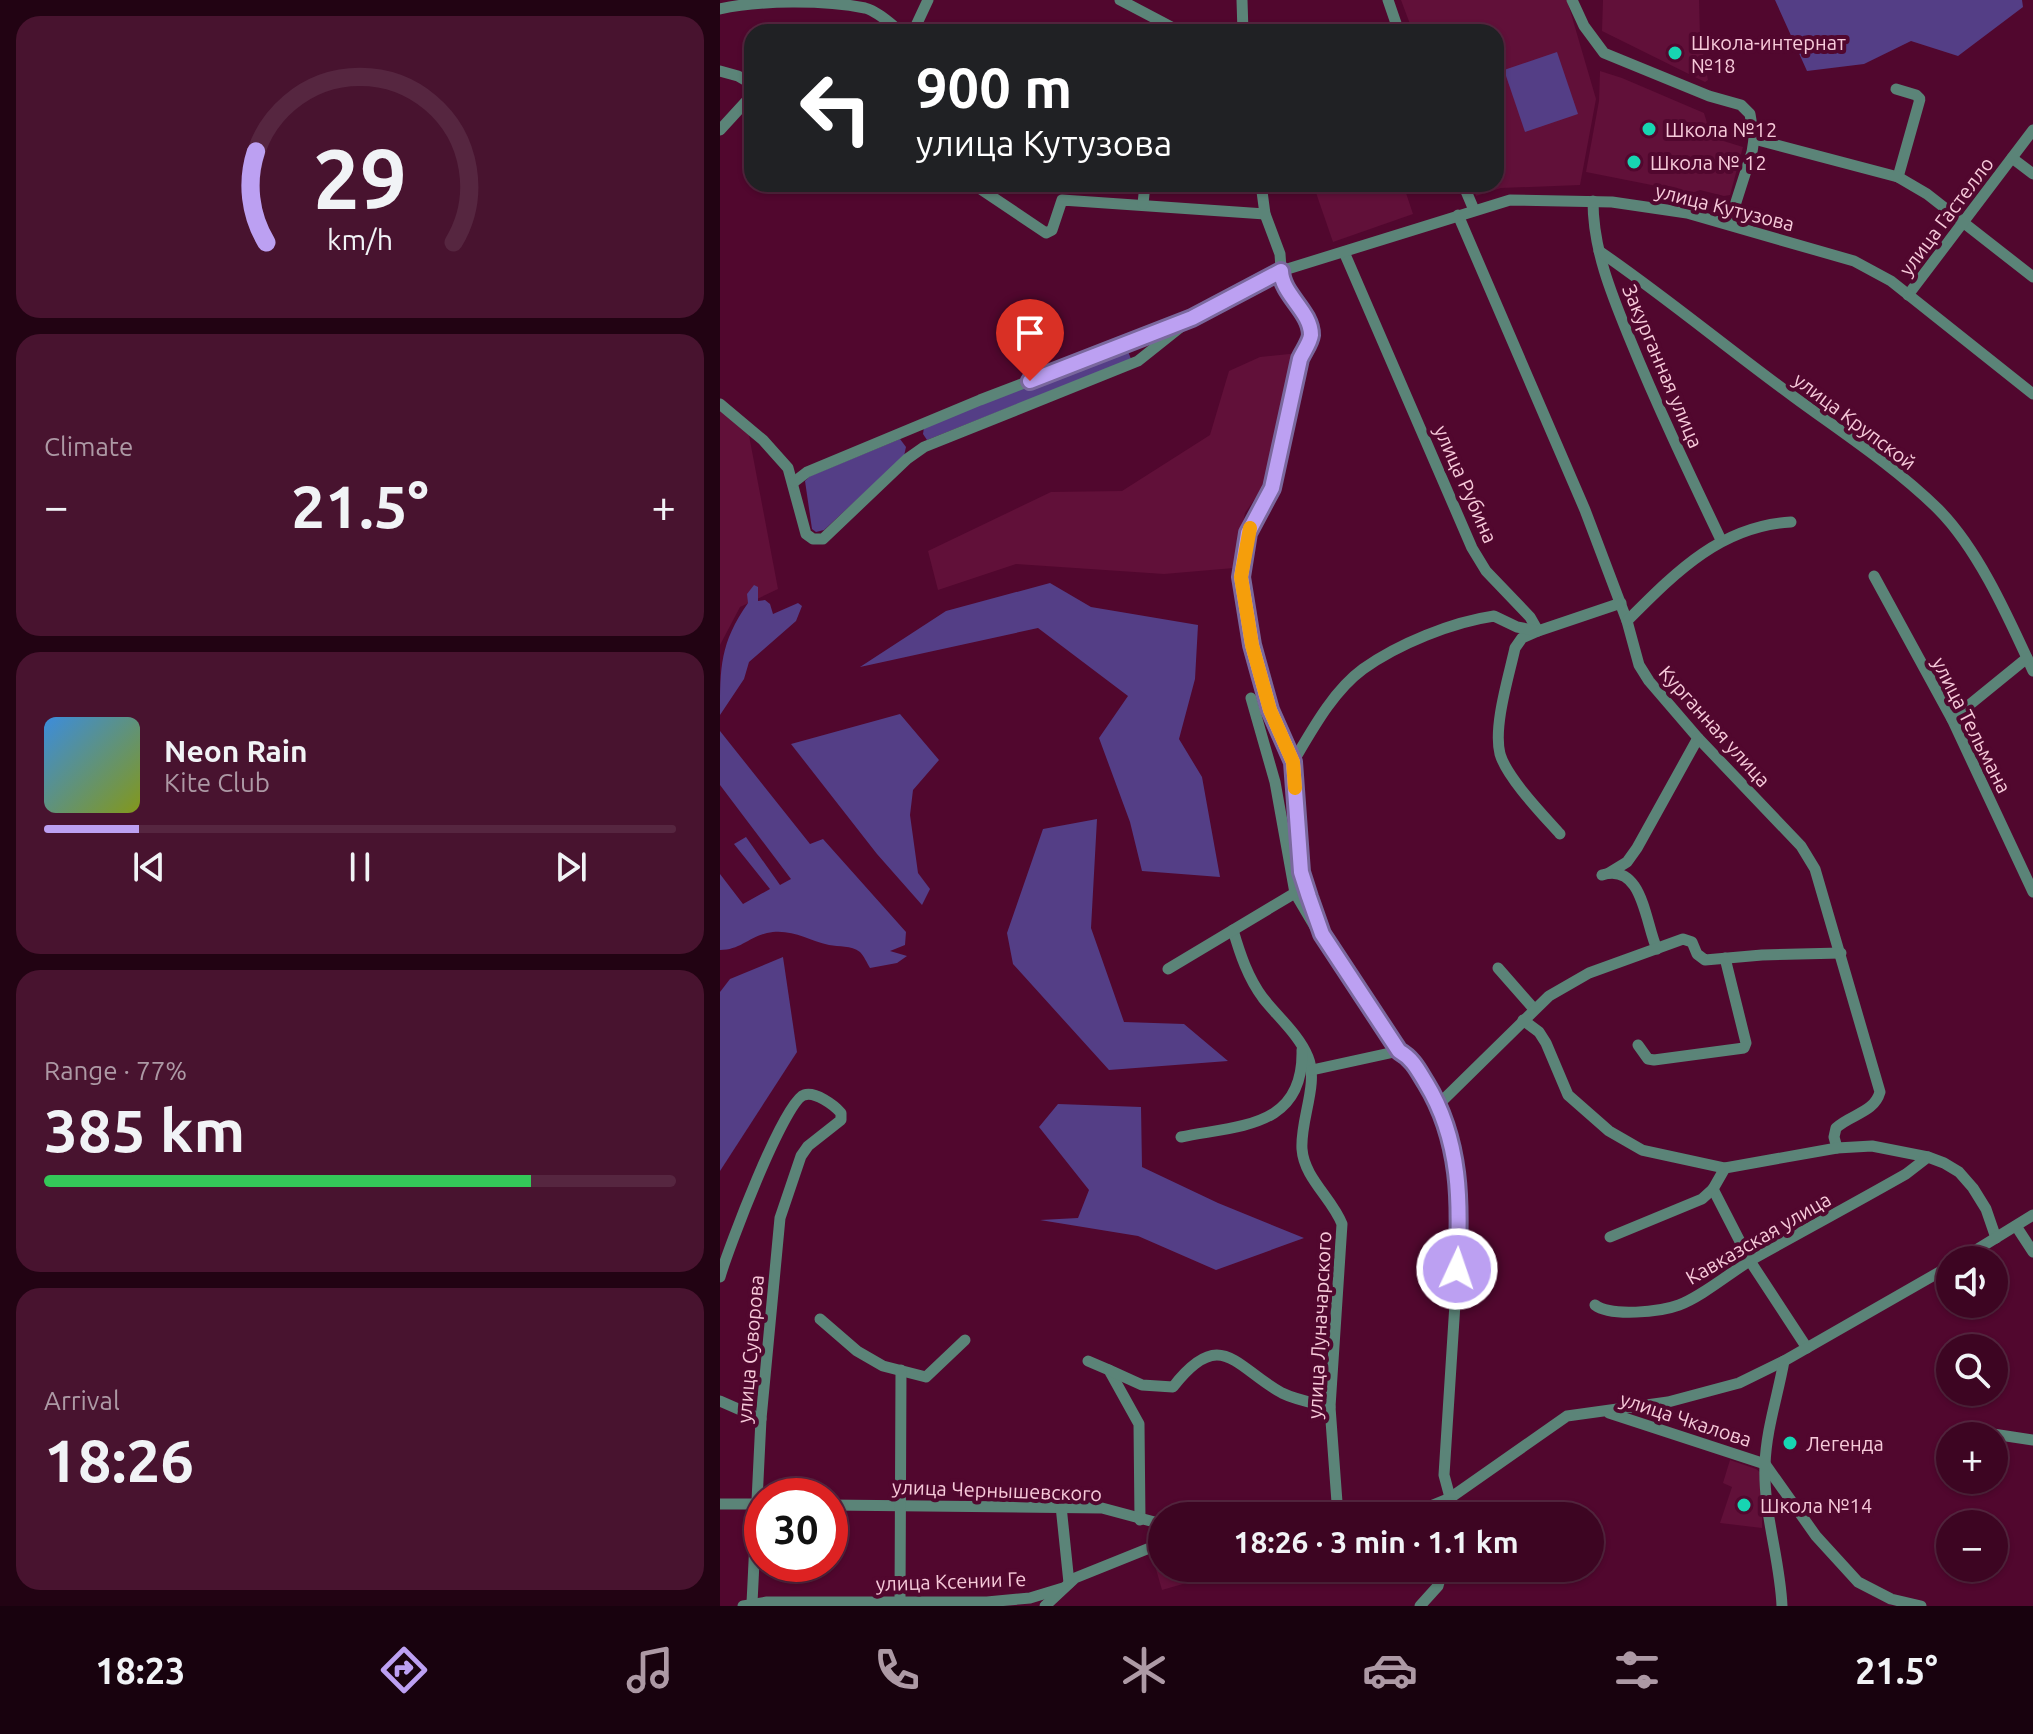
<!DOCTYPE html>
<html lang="en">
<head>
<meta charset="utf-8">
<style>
	:root { --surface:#3d0522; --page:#48132f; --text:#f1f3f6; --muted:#ad99a5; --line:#562640; --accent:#bca0f2 }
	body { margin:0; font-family:Ubuntu,sans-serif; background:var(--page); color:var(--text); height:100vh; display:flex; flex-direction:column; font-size:30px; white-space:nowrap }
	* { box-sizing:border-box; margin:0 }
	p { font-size:26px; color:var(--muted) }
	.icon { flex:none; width:44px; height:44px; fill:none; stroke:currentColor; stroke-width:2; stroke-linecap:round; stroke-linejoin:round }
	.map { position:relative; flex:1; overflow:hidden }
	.side { display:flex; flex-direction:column; gap:16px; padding:16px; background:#220313; width:720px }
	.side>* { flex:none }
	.hud { position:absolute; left:24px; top:24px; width:760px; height:168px; border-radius:24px; box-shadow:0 2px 6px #0004,0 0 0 2px var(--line); background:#202124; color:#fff; overflow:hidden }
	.controls { position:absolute; left:1216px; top:1246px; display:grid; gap:16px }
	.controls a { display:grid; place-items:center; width:72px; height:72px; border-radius:50%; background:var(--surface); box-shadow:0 2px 6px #0004,0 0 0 2px var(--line); font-size:40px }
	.speed { position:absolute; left:24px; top:1478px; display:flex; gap:16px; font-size:40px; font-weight:700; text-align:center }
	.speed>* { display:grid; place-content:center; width:104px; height:104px; border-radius:50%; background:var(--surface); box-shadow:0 2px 6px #0004,0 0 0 2px var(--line); line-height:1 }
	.speed .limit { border:12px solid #d22; background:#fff; color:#111 }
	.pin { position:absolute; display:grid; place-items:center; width:68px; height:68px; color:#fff; margin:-82px -34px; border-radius:50% 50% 50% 0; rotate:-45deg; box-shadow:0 0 8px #0007 }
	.pin .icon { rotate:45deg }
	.me { position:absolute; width:88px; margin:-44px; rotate:3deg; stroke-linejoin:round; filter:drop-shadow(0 0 6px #0008) }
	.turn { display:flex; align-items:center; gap:28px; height:168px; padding:0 40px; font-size:36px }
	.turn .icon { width:104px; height:104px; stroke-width:2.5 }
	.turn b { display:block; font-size:56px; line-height:68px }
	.big { font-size:60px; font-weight:600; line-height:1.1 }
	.side .widget { flex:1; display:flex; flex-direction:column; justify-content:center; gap:12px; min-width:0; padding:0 28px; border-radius:24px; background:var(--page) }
	.side .dial { align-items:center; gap:0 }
	.dial svg { height:208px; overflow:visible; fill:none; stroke:var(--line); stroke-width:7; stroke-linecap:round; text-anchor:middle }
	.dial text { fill:var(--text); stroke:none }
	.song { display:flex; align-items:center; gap:24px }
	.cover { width:96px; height:96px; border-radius:12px; background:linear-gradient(135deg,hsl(210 70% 55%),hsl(70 70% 35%)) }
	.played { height:8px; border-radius:4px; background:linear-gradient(90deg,var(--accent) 15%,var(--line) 15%) }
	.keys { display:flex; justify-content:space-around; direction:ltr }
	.heat { display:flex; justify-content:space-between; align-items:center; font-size:44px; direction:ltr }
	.charge { height:12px; border-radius:6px; background:linear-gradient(90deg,#34c759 77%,var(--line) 0) }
	.trip { position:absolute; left:428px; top:1502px; width:456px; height:80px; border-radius:40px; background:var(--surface); box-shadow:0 2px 6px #0004,0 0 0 2px var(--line); font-weight:600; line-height:80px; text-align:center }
	.tabs { display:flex; height:128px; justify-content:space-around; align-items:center; background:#18020e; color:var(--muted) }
	.tabs .icon { width:56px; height:56px }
	.tabs .current { color:var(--accent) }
	.tabs b { font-size:36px; color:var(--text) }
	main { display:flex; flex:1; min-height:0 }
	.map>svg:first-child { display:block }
</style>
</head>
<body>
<main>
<section class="side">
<div class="widget dial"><svg viewBox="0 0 100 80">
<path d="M14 69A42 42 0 1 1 86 69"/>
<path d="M14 69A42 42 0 0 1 10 34" stroke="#bca0f2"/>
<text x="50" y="56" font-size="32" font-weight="700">29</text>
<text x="50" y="72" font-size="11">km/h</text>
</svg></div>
<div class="widget"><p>Climate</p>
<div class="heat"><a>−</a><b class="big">21.5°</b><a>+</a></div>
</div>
<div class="widget">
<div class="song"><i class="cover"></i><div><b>Neon Rain</b><p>Kite Club</p></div></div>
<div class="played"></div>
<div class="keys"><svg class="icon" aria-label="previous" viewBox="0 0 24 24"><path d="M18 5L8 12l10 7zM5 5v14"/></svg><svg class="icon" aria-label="pause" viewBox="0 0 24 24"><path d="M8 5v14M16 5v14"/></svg><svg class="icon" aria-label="next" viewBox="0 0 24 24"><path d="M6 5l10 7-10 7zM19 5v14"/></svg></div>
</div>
<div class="widget"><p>Range · 77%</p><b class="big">385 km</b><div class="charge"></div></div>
<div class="widget"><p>Arrival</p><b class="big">18:26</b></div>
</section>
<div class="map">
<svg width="1313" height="1606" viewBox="0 0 1313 1606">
	<rect width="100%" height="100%" fill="#51072e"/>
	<!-- built -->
	<g fill="#611039">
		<path d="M681,0h166l29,99 -16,86 -79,3 -25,8 -5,-12h25v-152h-83z"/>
		<path d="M883,0h96l1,37 8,43 -3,2 -103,-51z"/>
		<path d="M880,71l22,7 82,35 3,10 -3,12 39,12 -13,48 -6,1 -24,-6 -8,3 -106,-21 13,-71z"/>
		<path d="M593,184h90l10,30 -80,28z"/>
		<path d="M579,353l-32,128 -22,32 -11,55 -70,6 -148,-10 -78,26 -10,-39 123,-59 71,-1 88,-56 19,-64 31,-14z"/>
		<path d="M0,407l28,23 30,159 -38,18 -20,38z"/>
		<path d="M1010,1460l26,9 6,5v54l-42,-5 12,-36 -9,-4z"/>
		<path d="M442,1559v9h28l3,13 -31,9 -8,-28z"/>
	</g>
	<!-- green -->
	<g fill="#543e86">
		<path d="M1055,0h247l1,7 -65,49 -47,-15 -47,23 -57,7z"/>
		<path d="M837,52l21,62 -53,18 -21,-62z"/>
		<path d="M406,346l5,13 -204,81 -4,-6 1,-7z"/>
		<path d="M180,439l6,8 -2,9 -80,74 -8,2 -4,-3 -7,-48 5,-5z"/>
		<path d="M330,583l41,24 107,18 -3,54 -16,60 23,38 18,100 -78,-6 -12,-49 -31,-84 29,-42 -90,-68 -178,39 86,-56z"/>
		<path d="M34,585l4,2v14l7,-1 5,4 3,10 25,-11 4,3 -6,15 -47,41 -5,17 -24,36c0,-48 0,-72 28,-112l-1,-9z"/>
		<path d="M180,714l39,46 -26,30 -3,25 8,58 12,16 -8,16 -45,-51 -86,-110z"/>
		<path d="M0,731l90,113 13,-5 83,93 -1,13 -15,6 17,5 -10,7 -27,5c-3,-5 -6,-12 -10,-16 -9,-7 -21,-5 -31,-7 -22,-5 -38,-17 -62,-12 -18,4 -27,17 -47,17v-76l23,30 27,-15 -36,-45 12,-7 34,48 11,-6 -71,-94z"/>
		<path d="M377,819l-6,109 33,94 60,2 44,37 -119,9 -96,-106 -6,-31 36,-104z"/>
		<path d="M63,957l14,95 -77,119v-179l10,-13z"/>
		<path d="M338,1104l83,3 1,60 76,36 86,35 -88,32 -78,-34 -98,-16 38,-2 11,-28 -50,-63z"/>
	</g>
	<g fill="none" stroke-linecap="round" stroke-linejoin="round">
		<!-- minor -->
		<g stroke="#5b8478" stroke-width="11">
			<path d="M400,0l61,32"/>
			<path d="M522,0l1,32"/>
			<path d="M668,0l11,32"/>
			<path d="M852,0l12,26 20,27 105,43 32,9 9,9 4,25 -2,13 -23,72"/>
			<path d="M0,9c39,-9 105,-9 145,-1 12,3 26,16 36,24"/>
			<path d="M193,32l15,-32"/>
			<path d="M0,71l18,5 14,8"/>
			<path d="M1176,89l20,6 4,4 -22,78"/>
			<path d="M0,130l32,-35"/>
			<path d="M1034,139l144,38 29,17 106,83"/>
			<path d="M1292,158l21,16"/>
			<path d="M253,184l73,49 6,-3 10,-30 203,14"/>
			<path d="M541,184l4,30 15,40 2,29 17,24 12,28 -11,24 -28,129 -24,45 -7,44 11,68 18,65 23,52 8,110 8,25 13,37 77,117 12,7 28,46 13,38 9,68 -17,265 11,41"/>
			<path d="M743,184l11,26"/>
			<path d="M873,201c0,48 18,92 36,136 28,69 60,136 92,203"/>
			<path d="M423,204l2,-20"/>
			<path d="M738,215l127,295 42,111 12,44 10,16 49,57 103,108 14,23 65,223c-6,21 -29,22 -44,36l-2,9 3,11"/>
			<path d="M879,251c67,46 129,98 195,146 49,36 100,69 144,112 41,41 71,110 95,162"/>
			<path d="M624,252l128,296 14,23 44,46 8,14 -16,7 -7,10c-6,28 -22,78 -15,106 7,24 44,62 60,80"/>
			<path d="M1188,295l125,-165"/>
			<path d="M0,404l43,36 25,28 18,66 7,5h10l84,-80 17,-12 214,-86 54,-43 89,-47 229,-71 102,2 75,11 167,48 37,20 142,113"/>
			<path d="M74,482l13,-10 173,-72 204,-79"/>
			<path d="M1154,576l78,143 81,173"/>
			<path d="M907,621c48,-48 93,-95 164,-99"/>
			<path d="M531,698l24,84 20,111 20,34"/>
			<path d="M1232,719l75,-61"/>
			<path d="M573,762c19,-32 40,-71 70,-93 35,-25 89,-47 131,-53l23,11 21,4 83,-28"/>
			<path d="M889,873l18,-11 10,-14 61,-110"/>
			<path d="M882,875c41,-13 43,48 55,74"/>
			<path d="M513,930c7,24 15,48 30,68 15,19 36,37 45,59 11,27 -8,63 -6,92 2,29 30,49 40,75l-12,183 8,109"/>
			<path d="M778,968l36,41"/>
			<path d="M448,969l127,-76"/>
			<path d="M803,1020l16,12 7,11 22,52 41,36 33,19 83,18 112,-20 35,-2 56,11 16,6 15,9 14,16 13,21 10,29"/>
			<path d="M918,1045l10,14 6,1 90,-12 2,-5 -21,-85"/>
			<path d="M592,1070l87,-19"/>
			<path d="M719,1104l110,-108 40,-23 94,-34 9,3 5,12 8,6 57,-5 79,-2"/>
			<path d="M461,1137c59,-12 123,-9 121,-87"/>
			<path d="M993,1189l37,72 57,87"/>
			<path d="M1296,1226l17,26"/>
			<path d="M890,1237l92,-38 11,-10 12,-21"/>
			<path d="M1240,1260l73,-45"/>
			<path d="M0,1277c7,-25 64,-176 84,-182 11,-4 30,10 37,18v7l-33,26 -7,10 -21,62 -19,201 -9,184"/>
			<path d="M875,1305c16,12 65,7 84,0 22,-8 51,-32 72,-45 52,-29 104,-57 155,-86l22,-17"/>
			<path d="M100,1319l37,32 26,15 43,11 39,-37"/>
			<path d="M368,1361l21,9 30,54 1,96"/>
			<path d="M389,1370l33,15 31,2c48,-62 63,-19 109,6 14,7 32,10 48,14"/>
			<path d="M0,1401l41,18"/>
			<path d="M889,1413l156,51 51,72 42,46 33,17 30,7"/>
			<path d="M1260,1432l53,8"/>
			<path d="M0,1504h42"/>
			<path d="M110,1505l272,3 60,16"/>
			<path d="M341,1506l8,77"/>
			<path d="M686,1516l44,-18 117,-82 101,-14 71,-19 45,-22 166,-95"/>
			<path d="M180,1602l1,-232"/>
			<path d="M23,1606l24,-4h220l43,-4 33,-10"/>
			<path d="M325,1606l30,-28 87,-35"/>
			<path d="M700,1606l18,-20 5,-18"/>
			<path d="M1062,1606c-2,-47 -19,-94 -17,-141 1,-35 13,-70 19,-104"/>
		</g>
	</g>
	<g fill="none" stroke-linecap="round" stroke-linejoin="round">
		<!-- route casing -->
		<g stroke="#7a689d" stroke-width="20">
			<path id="route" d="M310,381l162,-63 89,-47c1,24 30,40 30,64 -1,8 -8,17 -11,24l-28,129 -24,45 -7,44 11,68 18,65 23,52 8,110 8,25 13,37 77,117c14,8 19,19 27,32 35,57 35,121 31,186"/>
		</g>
		<!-- route -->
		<use href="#route" stroke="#bca0f2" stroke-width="14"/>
		<!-- slow -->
		<path stroke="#f59e0b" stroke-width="14" d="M530,528l-9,49 11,68 18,65 23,52 2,26"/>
	</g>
	<!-- markers -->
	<g fill="#17d5b2" stroke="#51072e" stroke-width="3">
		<circle cx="955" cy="53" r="8"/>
		<circle cx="929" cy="129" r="8"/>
		<circle cx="914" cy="162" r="8"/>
		<circle cx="1070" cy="1443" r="8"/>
		<circle cx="1024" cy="1505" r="8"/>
	</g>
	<g text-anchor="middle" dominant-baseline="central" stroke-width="8" stroke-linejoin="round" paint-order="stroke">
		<!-- poi labels -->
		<g font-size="20" fill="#f7cada" stroke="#51072e" text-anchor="start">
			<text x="971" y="42">Школа-интернат<tspan x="971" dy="23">№18</tspan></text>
			<text x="945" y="129">Школа №12</text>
			<text x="930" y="162">Школа № 12</text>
			<text x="1086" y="1443">Легенда</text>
			<text x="1040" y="1505">Школа №14</text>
		</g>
		<!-- street labels -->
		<g font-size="20" fill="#f7cada" stroke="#51072e">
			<text transform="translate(1005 207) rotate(14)">улица Кутузова</text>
			<text transform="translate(1226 216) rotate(-53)">улица Гастелло</text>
			<text transform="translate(943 366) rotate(67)">Закурганная улица</text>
			<text transform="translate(1135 421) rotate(37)">улица Крупской</text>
			<text transform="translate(746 484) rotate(66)">улица Рубина</text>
			<text transform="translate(1252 725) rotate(63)">улица Тельмана</text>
			<text transform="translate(995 726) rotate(48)">Курганная улица</text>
			<text transform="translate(1038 1238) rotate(-30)">Кавказская улица</text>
			<text transform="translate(599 1325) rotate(-87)">улица Луначарского</text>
			<text transform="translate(30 1349) rotate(-85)">улица Суворова</text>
			<text transform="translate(966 1419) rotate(18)">улица Чкалова</text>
			<text transform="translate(277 1490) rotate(2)">улица Чернышевского</text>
			<text transform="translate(231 1581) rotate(-2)">улица Ксении Ге</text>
		</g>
	</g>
</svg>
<div class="controls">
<a><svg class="icon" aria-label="sound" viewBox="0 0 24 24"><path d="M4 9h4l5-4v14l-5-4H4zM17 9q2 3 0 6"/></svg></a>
<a><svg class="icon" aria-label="search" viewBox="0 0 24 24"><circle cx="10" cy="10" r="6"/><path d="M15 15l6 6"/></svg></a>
<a>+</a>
<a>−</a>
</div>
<div class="speed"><div class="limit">30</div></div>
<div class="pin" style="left:310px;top:381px;background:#d93025"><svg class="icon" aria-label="arrive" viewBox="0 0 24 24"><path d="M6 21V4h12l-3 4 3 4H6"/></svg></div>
<svg class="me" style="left:737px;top:1269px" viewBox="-20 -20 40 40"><circle r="17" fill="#bca0f2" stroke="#fff" stroke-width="3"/><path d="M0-11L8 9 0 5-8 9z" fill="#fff"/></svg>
<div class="trip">18:26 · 3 min · 1.1 km</div>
<div class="hud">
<div class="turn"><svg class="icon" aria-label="left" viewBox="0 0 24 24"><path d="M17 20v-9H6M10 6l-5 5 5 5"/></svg><div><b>900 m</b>улица Кутузова</div></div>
</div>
</div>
</main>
<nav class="tabs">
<b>18:23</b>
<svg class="icon current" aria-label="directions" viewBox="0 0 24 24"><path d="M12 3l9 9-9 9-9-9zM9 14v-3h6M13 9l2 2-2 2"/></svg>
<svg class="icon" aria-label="music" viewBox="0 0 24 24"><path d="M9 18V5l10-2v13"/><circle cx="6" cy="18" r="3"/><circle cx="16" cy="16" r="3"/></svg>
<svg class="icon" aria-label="phone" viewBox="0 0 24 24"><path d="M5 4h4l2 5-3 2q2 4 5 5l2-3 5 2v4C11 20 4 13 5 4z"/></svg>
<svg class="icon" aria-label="climate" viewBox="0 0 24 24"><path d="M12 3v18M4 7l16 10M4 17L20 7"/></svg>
<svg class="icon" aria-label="car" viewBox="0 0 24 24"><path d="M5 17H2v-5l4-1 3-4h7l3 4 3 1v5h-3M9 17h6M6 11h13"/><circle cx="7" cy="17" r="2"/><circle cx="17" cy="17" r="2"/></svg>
<svg class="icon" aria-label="filters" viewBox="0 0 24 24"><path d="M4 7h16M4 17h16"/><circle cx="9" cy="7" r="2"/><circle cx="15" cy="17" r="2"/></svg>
<b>21.5°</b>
</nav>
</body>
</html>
